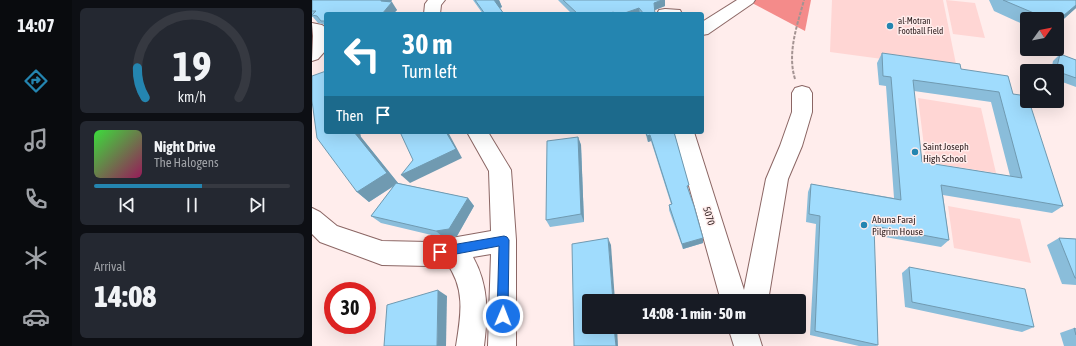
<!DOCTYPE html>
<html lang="en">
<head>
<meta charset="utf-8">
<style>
	:root { --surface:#171b24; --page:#242831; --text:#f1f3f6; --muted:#9ea1a6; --line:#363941; --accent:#2485b0 }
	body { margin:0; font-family:"Asap Condensed",sans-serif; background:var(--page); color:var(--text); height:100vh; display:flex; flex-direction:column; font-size:15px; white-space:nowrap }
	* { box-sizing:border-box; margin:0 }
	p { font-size:13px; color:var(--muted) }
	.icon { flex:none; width:22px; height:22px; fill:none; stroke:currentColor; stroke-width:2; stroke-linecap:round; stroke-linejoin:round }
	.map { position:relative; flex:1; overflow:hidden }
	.sheet { display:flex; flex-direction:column; gap:8px; padding:8px; background:#0d0f14; width:240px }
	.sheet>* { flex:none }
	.banner { position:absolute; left:12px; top:12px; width:380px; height:122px; border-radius:4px; box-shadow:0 4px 16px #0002; background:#2485b0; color:#fff; overflow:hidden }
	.needle { width:26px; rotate:57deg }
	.tools { position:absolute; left:708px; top:12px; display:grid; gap:8px }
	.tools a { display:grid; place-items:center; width:44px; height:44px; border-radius:4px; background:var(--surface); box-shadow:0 4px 16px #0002; font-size:20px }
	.speed { position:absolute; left:12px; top:282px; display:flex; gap:8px; font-size:20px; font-weight:700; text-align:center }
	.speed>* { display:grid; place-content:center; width:52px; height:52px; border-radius:50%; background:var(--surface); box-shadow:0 4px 16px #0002; line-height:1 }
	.speed .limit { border:6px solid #d22; background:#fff; color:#111 }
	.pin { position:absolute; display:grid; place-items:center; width:34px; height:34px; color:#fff; margin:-17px; border-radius:8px; box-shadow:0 2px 6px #0006 }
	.me { position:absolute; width:44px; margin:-22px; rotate:1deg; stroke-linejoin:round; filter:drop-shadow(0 0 3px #0008) }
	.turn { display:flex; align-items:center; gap:14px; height:84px; padding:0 12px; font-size:18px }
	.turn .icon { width:52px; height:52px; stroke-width:2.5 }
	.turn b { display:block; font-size:28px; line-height:34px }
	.then { display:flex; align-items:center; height:38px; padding:0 12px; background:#0003; gap:8px; font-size:15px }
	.big { font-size:30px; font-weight:800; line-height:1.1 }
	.sheet .widget { flex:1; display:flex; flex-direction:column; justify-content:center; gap:6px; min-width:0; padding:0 14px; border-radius:6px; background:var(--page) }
	.sheet .dial { align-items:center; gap:0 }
	.dial svg { height:104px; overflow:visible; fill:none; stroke:var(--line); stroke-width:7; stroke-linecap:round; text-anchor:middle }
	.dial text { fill:var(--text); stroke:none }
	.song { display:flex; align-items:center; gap:12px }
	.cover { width:48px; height:48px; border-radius:6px; background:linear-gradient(135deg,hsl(120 70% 55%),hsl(330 70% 35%)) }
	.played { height:4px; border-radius:2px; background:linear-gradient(90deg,var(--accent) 55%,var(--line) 55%) }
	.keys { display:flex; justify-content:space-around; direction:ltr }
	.trip { position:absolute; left:270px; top:294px; width:224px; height:40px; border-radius:4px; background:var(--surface); box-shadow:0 4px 16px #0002; font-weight:800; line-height:40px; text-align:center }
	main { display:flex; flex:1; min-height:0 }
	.tabs { display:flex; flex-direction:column; width:72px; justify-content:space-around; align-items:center; background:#090b0e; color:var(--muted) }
	.tabs .icon { width:28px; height:28px }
	.tabs .current { color:var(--accent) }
	.tabs b { font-size:18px; color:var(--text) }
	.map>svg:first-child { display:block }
</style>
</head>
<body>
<main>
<nav class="tabs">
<b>14:07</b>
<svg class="icon current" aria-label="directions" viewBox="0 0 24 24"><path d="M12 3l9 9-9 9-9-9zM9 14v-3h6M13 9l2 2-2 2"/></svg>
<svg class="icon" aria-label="music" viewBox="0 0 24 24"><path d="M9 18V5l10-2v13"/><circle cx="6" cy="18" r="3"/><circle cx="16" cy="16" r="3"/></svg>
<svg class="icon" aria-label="phone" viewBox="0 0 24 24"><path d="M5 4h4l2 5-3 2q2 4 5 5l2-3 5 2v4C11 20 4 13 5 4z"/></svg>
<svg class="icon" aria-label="climate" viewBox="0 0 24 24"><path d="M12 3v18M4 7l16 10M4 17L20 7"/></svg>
<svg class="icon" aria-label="car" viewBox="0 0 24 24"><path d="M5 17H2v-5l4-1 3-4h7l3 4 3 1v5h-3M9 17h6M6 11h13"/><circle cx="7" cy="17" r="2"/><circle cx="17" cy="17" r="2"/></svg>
</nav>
<section class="sheet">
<div class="widget dial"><svg viewBox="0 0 100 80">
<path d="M14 69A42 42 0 1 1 86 69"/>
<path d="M14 69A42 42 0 0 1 8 46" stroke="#2485b0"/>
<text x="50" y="56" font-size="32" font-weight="700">19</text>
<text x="50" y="72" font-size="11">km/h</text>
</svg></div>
<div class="widget">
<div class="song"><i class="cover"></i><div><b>Night Drive</b><p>The Halogens</p></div></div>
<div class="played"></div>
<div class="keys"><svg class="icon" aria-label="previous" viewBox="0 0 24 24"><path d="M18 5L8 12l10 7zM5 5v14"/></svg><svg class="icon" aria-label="pause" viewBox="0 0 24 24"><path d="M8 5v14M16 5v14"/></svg><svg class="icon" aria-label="next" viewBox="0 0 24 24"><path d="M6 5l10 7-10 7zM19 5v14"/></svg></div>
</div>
<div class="widget"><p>Arrival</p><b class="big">14:08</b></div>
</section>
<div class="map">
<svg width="764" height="346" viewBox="0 0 764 346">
	<rect width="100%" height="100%" fill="#ffedec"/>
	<!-- green -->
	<g fill="#ffd6d4">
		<path d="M520,0h111l14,69 -127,-17z"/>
		<path d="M634,0l29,3 10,35 -32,-4z"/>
		<path d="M606,98l63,10 15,65 -70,-11z"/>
		<path d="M636,206l72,13 11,44 -77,-15z"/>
	</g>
	<!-- forest -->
	<path fill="#f48b8a" d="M442,0h57l-6,31 -51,-27z"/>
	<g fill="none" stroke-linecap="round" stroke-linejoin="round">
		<!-- minor casing -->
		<g stroke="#8b6664" stroke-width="2">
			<g id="minor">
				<path d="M116,0h17l-4,5 -1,9h-16l1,-10z"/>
				<path d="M425,0h18l-2,3 -45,31 -6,1v-13z"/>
				<path d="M353,9l15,1 2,4h-25l2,-4z"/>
				<path d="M0,23l10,2 4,3v22l-8,9 -6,2 1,-25z"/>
				<path d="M490,86l7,2 3,5v19l-10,34 -14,33 -20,122h-47l-47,-169h20l50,158 22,-111 14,-33 12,-34v-19l3,-5z"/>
				<path d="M155,132h21l23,38 5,70v106h-28l3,-92 -18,3c16,29 15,57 11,89h-28c5,-31 10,-57 -10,-84l-17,4 -47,-1 -62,-23 -8,-8v-26l8,4 17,14 45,15 47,1 62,-11 -2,-60z"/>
				<path d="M416,327h28l6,19h-28z"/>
			</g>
		</g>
		<!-- path -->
		<path stroke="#a49392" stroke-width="2" stroke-dasharray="3.5 1.5" stroke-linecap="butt" d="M483,79c-8,-26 2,-53 9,-79"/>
		<!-- minor -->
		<use href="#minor" fill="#fff" fill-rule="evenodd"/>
	</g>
	<!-- wall -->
	<g fill="#8abdda" fill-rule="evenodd">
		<path d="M0,0h80l-2,2 7,8 -4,4h-67v13l-3,-3 -5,-1 -5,-6h-1z"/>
		<path d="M161,0h26l3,7 -2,1 4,6h-21z"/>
		<path d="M246,0h107v6l-10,4v4h-83z"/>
		<path d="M677,0h87v8l-19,17v-6h-30v7l-33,-15z"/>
		<path d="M570,53l79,16 52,25 50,112 -11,7 -109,-18 6,45 -8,7 -67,-12 4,110 -2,1h-17l-49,-11 6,-111 -10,-2 2,-30 3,-8 83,14 -8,-112 -7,-1 -2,-22zM602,91l77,11 19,74 -88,-14z"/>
		<path d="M748,54l16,6v27l-19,-7v-9h-6l2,-10z"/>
		<path d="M333,132h29l15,59 14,52 -20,6 -14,-39v-5l2,-1 -20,-63 -3,1z"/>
		<path d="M49,137l37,46 70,15 6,8 -17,30 -13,2 -63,-15 -10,-7 23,-30 -25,16 -12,-10z"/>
		<path d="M266,137l3,8 3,77 -34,5 -4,-7z"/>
		<path d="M747,238l17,1v46l-14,-1 -15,-39z"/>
		<path d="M597,267l125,60 -12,5 -117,-25 -3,-34z"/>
		<path d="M762,328l2,1v17h-12l-4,-13z"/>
	</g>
	<!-- shaded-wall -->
	<g fill="#709ab1">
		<path d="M69,0h11l-6,9 -5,-8z"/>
		<path d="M182,0h5l3,7 -4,2z"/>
		<path d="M350,0h3v6l-10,4 -1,-7z"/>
		<path d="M80,2l5,8 -4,4h-11z"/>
		<path d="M764,5v3l-19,17v-4z"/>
		<path d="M327,8l1,6h-18z"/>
		<path d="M42,132h6l1,5 37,46 -29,19 -12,-10z"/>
		<path d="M134,132h2l14,26 -52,25 -9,-8z"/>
		<path d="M338,135l1,6 -3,1 -1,-6z"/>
		<path d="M266,137l3,8 3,77 -3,-8z"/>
		<path d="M156,198l6,8 -17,30 -13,2 -8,-7z"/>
		<path d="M296,238l3,7 4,56h-2z"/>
		<path d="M391,238v5l-20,6 -1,-5z"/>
		<path d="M126,290l9,6 -1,50h-9z"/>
		<path d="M302,327h3l1,19h-2z"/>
	</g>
	<!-- building -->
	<g fill="#a0dcfd" stroke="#709ab1" fill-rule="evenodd">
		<path d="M0,0h69v1l11,1 -10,12h-56v7h-5l-4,-5 -5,-1 4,-4h-4z"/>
		<path d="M163,0h19l10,14h-19z"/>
		<path d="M251,0h99l-8,3 1,11h-11l-5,-6 -17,6h-6l-3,-2 -3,2h-32z"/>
		<path d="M691,0h73v5l-19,16v-2h-9z"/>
		<path d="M570,53l78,11 1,5 47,7 5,18 14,2v5h2l34,105 -122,-21 8,55 -75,-14 4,119 -63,-14 5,-115 -11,-2 2,-30 90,16 -10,-123 -8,-1zM601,80l86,12 23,86 -100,-16z"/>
		<path d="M748,54l16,6v18l-20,-7z"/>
		<path d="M14,71v61h28l33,41 -30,19 -40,-54 -5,-37v-25z"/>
		<path d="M88,132h46l10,17 -55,26 12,-15z"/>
		<path d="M334,132h28l15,53 -2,1 7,20 9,32 -21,6 -13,-39 3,-1 -22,-69 -3,1z"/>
		<path d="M266,137l3,77 -35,6 1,-79z"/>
		<path d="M84,183l72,15 -19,31 -13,2 -65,-15z"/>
		<path d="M296,238l5,63h-24v26h25l2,19h-42l-2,-102z"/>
		<path d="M747,238l17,1v39h-1z"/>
		<path d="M597,267l116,22 9,38 -122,-25z"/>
		<path d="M126,290l-1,56h-53l3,-41z"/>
		<path d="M762,328l2,1v6z"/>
	</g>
	<!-- route -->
	<path fill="#1a73e8" stroke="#114b97" d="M192,236l3,1 2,3 -1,76 -1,4 -4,1 -4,-1 -2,-4 2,-70 -59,11 -3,-1 -2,-4 2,-3 3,-2z"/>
	<!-- markers -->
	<g fill="#2485b0" stroke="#ffedec" stroke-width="1.5">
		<circle cx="578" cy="26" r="4"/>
		<circle cx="603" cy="152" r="4"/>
		<circle cx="552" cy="225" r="4"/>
	</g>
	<g text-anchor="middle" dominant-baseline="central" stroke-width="3" stroke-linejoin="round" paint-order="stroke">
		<!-- far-poi labels -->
		<g font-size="9" fill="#2d1d1d" stroke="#ffedec" text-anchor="start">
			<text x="586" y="21">al-Motran<tspan x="586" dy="10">Football Field</tspan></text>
		</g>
		<!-- poi labels -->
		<g font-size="10" fill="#2d1d1d" stroke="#ffedec" text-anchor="start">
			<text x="611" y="146">Saint Joseph<tspan x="611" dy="12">High School</tspan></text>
			<text x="560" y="219">Abuna Faraj<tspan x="560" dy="12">Pilgrim House</tspan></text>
		</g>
		<!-- street labels -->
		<g font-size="10" fill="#2d1d1d" stroke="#ffedec">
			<text transform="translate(397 216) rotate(73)">5070</text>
		</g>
	</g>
</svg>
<div class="tools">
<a><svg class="needle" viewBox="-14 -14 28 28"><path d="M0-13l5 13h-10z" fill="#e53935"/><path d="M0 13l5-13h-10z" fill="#9ea1a6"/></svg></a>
<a><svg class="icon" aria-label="search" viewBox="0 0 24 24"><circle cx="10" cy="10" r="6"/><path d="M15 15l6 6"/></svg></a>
</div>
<div class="speed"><div class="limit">30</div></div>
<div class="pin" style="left:128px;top:252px;background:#d93025"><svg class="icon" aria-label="arrive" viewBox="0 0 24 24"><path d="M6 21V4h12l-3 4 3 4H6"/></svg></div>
<svg class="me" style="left:191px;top:316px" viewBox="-20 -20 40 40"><circle r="17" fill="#1a73e8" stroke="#fff" stroke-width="3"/><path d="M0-11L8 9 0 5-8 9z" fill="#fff"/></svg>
<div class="trip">14:08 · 1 min · 50 m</div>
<div class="banner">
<div class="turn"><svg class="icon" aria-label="left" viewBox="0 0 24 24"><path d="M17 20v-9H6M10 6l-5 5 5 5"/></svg><div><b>30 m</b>Turn left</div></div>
<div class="then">Then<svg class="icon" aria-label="arrive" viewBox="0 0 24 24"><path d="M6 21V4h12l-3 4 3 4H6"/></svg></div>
</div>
</div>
</main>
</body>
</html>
